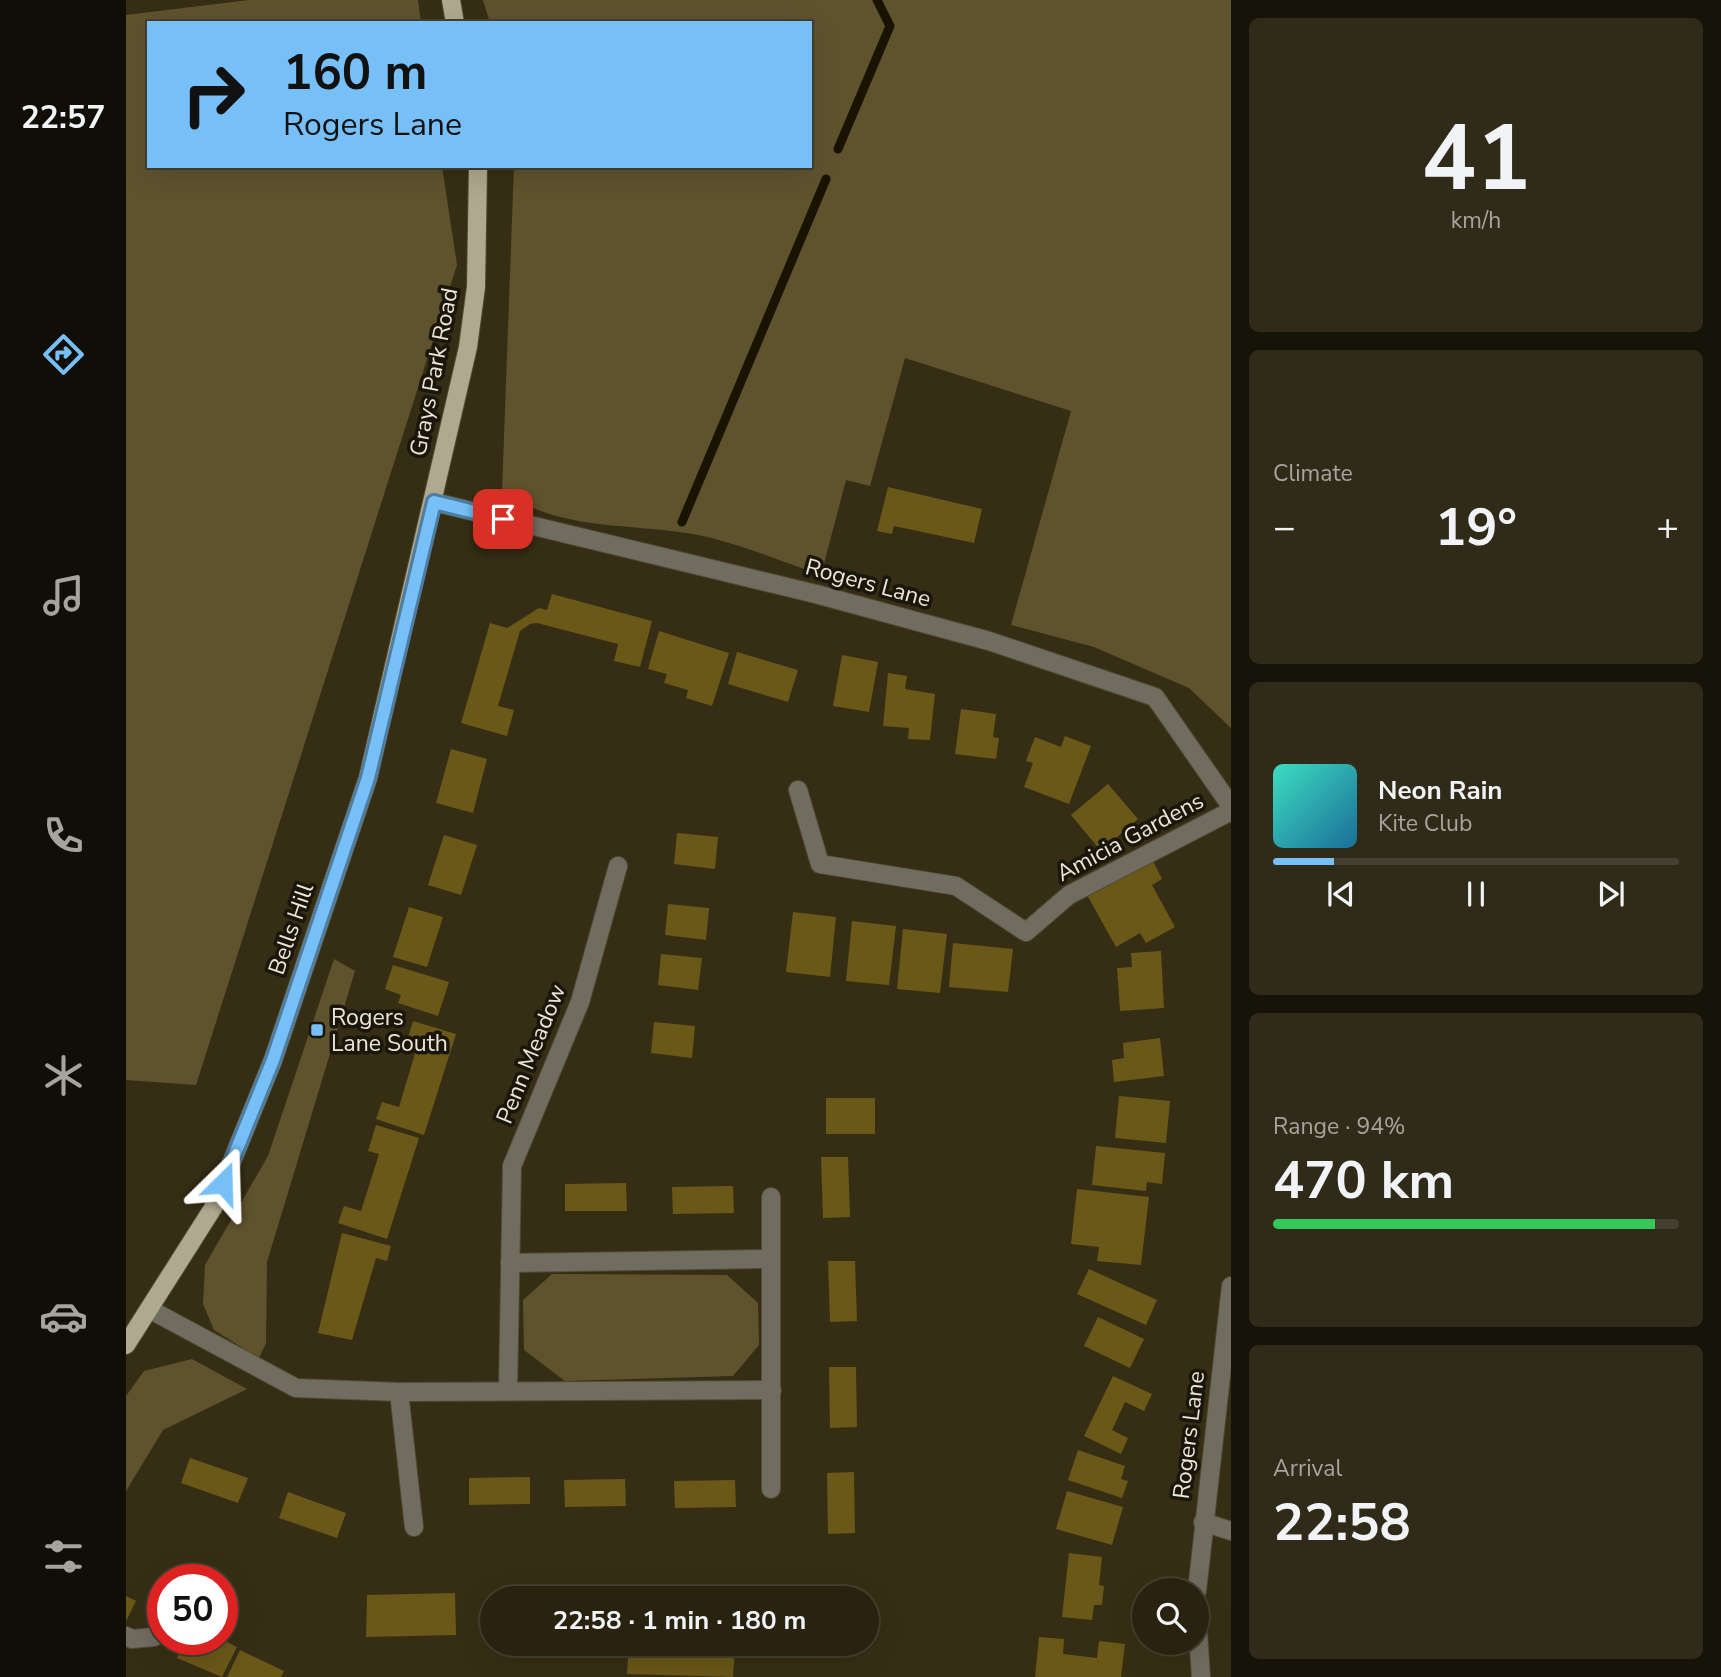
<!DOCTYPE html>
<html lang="en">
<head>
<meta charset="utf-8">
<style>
	:root { --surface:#28220f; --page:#302a18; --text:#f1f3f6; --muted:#a5a49e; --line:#443f2f; --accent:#77c0f7 }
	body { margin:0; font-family:"Nunito Sans",sans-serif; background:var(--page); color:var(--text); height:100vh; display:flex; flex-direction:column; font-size:26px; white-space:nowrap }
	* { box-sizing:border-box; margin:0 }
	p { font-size:23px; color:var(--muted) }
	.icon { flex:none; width:38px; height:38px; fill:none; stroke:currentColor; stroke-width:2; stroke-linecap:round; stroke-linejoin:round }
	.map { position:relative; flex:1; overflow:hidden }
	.details { display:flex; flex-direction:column; gap:18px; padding:18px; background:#161308; width:490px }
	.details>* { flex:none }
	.banner { position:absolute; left:21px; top:21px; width:665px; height:147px; border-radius:0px; box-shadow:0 7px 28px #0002,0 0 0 2px var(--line); background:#77c0f7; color:#111; overflow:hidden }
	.tools { position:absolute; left:1006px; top:1578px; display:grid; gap:14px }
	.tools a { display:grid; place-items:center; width:77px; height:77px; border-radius:50%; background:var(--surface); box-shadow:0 7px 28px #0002,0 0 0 2px var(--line); font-size:35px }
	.speed { position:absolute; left:21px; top:1564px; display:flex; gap:14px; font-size:35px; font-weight:700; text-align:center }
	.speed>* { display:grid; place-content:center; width:91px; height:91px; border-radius:50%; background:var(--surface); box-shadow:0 7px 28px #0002,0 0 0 2px var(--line); line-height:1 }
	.speed .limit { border:10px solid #d22; background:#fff; color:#111 }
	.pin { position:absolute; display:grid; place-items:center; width:60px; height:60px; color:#fff; margin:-30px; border-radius:14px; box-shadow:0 4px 10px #0006 }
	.me { position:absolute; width:77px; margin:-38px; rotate:22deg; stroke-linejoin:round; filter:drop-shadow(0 0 5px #0008) }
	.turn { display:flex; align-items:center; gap:24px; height:147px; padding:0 21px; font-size:32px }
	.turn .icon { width:91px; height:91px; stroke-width:2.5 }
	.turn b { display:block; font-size:49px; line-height:60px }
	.big { font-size:52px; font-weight:700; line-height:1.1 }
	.details .tile { flex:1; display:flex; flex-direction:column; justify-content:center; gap:10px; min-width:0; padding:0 24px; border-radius:10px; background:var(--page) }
	.details .dial { align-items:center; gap:0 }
	.dial b { font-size:91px; line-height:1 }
	.song { display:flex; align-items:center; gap:21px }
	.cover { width:84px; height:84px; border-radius:10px; background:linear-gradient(135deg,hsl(170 70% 55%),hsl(200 70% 35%)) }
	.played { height:7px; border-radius:4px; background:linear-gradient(90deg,var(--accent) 15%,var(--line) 15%) }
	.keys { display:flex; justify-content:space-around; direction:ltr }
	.heat { display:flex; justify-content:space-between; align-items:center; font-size:38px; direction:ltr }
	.charge { height:10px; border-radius:5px; background:linear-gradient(90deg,#34c759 94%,var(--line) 0) }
	.trip { position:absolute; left:354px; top:1586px; width:399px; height:70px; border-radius:35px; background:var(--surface); box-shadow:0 7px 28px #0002,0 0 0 2px var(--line); font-weight:700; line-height:70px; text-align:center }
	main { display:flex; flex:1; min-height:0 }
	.tabs { display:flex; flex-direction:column; width:126px; justify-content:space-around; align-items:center; background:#100e06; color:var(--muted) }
	.tabs .icon { width:49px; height:49px }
	.tabs .current { color:var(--accent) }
	.tabs b { font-size:32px; color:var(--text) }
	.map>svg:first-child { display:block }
</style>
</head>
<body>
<main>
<nav class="tabs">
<b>22:57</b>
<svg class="icon current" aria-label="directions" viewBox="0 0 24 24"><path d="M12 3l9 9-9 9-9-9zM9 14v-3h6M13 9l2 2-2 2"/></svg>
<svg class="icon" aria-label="music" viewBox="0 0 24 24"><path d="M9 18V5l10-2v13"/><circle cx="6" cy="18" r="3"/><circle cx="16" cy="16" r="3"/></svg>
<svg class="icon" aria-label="phone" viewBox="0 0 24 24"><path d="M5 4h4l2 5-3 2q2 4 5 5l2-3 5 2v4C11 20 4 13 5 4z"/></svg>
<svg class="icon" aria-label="climate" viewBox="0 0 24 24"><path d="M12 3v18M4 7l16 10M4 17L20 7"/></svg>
<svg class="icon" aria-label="car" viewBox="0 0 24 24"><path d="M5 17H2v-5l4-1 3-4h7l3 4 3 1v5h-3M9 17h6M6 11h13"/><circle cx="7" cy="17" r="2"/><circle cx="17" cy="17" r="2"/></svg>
<svg class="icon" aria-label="filters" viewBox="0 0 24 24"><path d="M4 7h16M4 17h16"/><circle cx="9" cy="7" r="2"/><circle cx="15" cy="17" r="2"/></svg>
</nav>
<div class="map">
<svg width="1105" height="1677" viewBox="0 0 1105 1677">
	<rect width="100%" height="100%" fill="#362e14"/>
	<!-- green -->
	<g fill="#5f532e">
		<path d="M123,0h169l3,23h-272v143h293l15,99 -261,820 -70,-5v-1065z"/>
		<path d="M357,0h748v728l-42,-40 -95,-41 -83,-22 60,-214 -166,-53 -35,128 -24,-6 -25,95c-41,-14 -85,-33 -128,-41 -64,-11 -135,-3 -191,-43l12,-325h296v-143h-320z"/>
		<path d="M208,959l21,12 -88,291 -1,81 -7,15 -45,-28 -11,-26 2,-39 63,-109z"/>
		<path d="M426,1274l175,1 31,28 1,42 -26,31 -168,5 -41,-31 -1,-50z"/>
		<path d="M66,1359l55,30 -84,41 -37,61v-95l18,-25z"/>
	</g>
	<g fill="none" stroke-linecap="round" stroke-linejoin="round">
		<!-- stream -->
		<g stroke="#191302" stroke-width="9">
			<path d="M712,149l52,-123 -13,-26"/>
			<path d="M556,522l144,-343"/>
		</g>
	</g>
	<!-- building -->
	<g fill="#6a5818">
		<path d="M762,487l94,22 -8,34 -80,-17 -2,8 -15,-3z"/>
		<path d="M426,594l100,27 -12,46 -26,-6 4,-17 -81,-21 -7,1 -10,7 -22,75 16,4 -7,26 -46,-13 29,-100 17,5 32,-20 8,2z"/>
		<path d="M533,631l70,22 -17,53 -26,-8 2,-8 -24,-7 3,-9 -19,-5z"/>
		<path d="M611,652l61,18 -10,32 -60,-18z"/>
		<path d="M716,655l36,7 -9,50 -36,-6z"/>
		<path d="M762,673l19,3 -2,13 30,5 -5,46 -22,-1 1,-11 -26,-2z"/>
		<path d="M835,709l35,5 -3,23 6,1 -3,21 -41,-5z"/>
		<path d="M939,736l26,10 -22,58 -45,-17 9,-24 -7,-2 9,-24 26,10z"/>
		<path d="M325,749l36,10 -14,54 -37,-10z"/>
		<path d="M982,784l30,35 -37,32 -30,-36z"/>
		<path d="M551,833l41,4 -3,32 -41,-5z"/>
		<path d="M318,835l33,10 -16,50 -33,-10z"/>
		<path d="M1026,859l10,20 -10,6 23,42 -29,16 -6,-10 -24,14 -29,-52z"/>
		<path d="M542,904l41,4 -3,32 -41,-5z"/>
		<path d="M283,907l34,10 -16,50 -34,-10z"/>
		<path d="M667,912l43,5 -6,60 -44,-5z"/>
		<path d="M726,921l44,5 -7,59 -43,-4z"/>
		<path d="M777,929l44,5 -7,59 -43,-4z"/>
		<path d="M827,943l60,6 -5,43 -59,-5z"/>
		<path d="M1035,951l3,57 -44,3 -3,-43 15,-1 -1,-14z"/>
		<path d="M535,954l41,4 -4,32 -40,-5z"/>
		<path d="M267,965l56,17 -11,34 -40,-13 3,-8 -16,-6z"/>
		<path d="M287,1021l43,13 -32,101 -48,-16 6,-17 17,5 17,-57 -11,-3z"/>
		<path d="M528,1022l41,4 -3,32 -41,-5z"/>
		<path d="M1034,1038l4,38 -50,6 -2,-22 12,-2 -1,-15z"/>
		<path d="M993,1096l51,5 -4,42 -51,-5z"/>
		<rect x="700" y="1098" width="49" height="36"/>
		<path d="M250,1125l43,13 -32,101 -49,-16 6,-17 17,5 18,-57 -11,-3z"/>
		<path d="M970,1146l69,7 -3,31 -15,-2 -1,9 -54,-6z"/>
		<path d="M695,1157h27l2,60 -27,1z"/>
		<path d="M500,1183l1,28h-62v-27z"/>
		<path d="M607,1186l1,27 -61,1 -1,-27z"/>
		<path d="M951,1189l72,8 -8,68 -44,-4 2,-14 -28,-3z"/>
		<path d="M216,1233l49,13 -4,15 -11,-3 -24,82 -34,-7z"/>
		<path d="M702,1261h27l2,60 -27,1z"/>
		<path d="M963,1269l68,31 -11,25 -69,-31z"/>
		<path d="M972,1317l46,22 -14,29 -46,-22z"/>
		<path d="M703,1367h27l1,60 -27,1z"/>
		<path d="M987,1376l39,18 -8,17 -19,-9 -13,28 16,8 -7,16 -37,-18z"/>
		<path d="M952,1450l47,16 -4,13 7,2 -6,17 -54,-18z"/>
		<path d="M64,1458l58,20 -10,25 -57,-20z"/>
		<path d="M728,1472l1,61 -27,1 -1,-61z"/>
		<path d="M404,1477v27l-61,1v-27z"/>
		<path d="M499,1479l1,27 -61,1 -1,-27z"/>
		<path d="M609,1480l1,27 -61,1 -1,-27z"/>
		<path d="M941,1491l56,16 -11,38 -56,-16z"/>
		<path d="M162,1492l58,21 -9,25 -58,-20z"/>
		<path d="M943,1553l33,4 -3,28 5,1 -2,19h-8l-2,15 -30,-3z"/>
		<path d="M329,1593l1,42 -90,2 1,-42z"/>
		<path d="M0,1596l10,5 -10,20z"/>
		<path d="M913,1637l25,2 -1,15 34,4 2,-17 26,3 -4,33h-86z"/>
		<path d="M60,1640h37l14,7 -15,30 -45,-19z"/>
		<path d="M503,1643l106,6 -2,28 -106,-3z"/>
		<path d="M114,1650l44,21 -3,6h-54z"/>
	</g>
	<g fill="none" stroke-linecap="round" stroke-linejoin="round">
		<!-- minor casing -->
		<g stroke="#534b33" stroke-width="20">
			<g id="minor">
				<path d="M308,502l382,92 173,47 166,56 76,109"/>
				<path d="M672,790l22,74 136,22 70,46 43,-37 162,-84"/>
				<path d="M384,1263l261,-4"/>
				<path d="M23,1309l147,79 103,4 373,-2"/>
				<path d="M382,1391l4,-225 68,-164 38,-136"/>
				<path d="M273,1392l15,135"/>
				<path d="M645,1489v-292"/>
				<path d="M1077,1522l28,9"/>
				<path d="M1071,1591l34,-305"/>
				<path d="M1071,1617l4,60"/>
				<path d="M0,1636l6,3 22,-2"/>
			</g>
		</g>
		<!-- major casing -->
		<g stroke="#534b33" stroke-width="20">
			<g id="major">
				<path d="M325,0l4,23"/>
				<path d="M0,1345l87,-137 60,-148 95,-282 100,-431 8,-60 2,-121"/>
			</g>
		</g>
		<!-- minor -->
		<use href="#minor" stroke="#706c60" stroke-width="18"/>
		<!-- major -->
		<use href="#major" stroke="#b0a88f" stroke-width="18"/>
	</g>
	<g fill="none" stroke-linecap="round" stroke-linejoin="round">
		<!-- route casing -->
		<g stroke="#4d7da1" stroke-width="18">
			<path id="route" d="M97,1183l50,-123 95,-282 66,-276 69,17"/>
		</g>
		<!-- route -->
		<use href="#route" stroke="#77c0f7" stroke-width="12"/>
	</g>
	<!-- markers -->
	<rect fill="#77c0f7" stroke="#1a160b" stroke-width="2.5" x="184" y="1023" width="14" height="14" rx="3.5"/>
	<g text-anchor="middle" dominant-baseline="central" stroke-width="7" stroke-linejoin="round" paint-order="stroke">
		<!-- street labels -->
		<g font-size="23" fill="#eae6d6" stroke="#1a160b">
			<text transform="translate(308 372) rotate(-79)">Grays Park Road</text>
			<text transform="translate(742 583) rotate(15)">Rogers Lane</text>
			<text transform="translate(1004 837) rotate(-28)">Amicia Gardens</text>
			<text transform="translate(165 929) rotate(-71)">Bells Hill</text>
			<text transform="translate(405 1054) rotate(-68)">Penn Meadow</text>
			<text transform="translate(1063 1435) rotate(-83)">Rogers Lane</text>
		</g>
		<!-- poi labels -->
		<g font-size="23" fill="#eae6d6" stroke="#1a160b" text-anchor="start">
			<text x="205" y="1017">Rogers<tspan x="205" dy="26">Lane South</tspan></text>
		</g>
	</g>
</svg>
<div class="tools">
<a><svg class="icon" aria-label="search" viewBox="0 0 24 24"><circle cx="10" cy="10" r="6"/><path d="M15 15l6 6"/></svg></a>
</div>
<div class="speed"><div class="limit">50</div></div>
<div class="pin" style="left:377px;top:519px;background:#d93025"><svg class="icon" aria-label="arrive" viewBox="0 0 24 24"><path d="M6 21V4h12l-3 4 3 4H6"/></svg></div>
<svg class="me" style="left:97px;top:1183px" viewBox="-20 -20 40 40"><path d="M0-17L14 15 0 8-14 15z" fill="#77c0f7" stroke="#fff" stroke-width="4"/></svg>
<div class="trip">22:58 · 1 min · 180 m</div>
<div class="banner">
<div class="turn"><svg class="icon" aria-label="right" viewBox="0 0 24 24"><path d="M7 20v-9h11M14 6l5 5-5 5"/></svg><div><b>160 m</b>Rogers Lane</div></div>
</div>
</div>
<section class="details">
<div class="tile dial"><b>41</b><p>km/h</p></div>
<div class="tile"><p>Climate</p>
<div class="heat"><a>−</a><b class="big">19°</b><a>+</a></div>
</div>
<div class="tile">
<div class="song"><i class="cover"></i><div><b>Neon Rain</b><p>Kite Club</p></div></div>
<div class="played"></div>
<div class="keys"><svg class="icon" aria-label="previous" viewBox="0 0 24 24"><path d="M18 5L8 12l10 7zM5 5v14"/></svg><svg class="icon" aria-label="pause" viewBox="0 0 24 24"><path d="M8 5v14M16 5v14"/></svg><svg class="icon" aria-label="next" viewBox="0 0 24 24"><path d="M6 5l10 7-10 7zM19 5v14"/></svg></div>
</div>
<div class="tile"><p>Range · 94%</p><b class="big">470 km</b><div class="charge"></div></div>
<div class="tile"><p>Arrival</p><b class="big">22:58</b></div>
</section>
</main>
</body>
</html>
